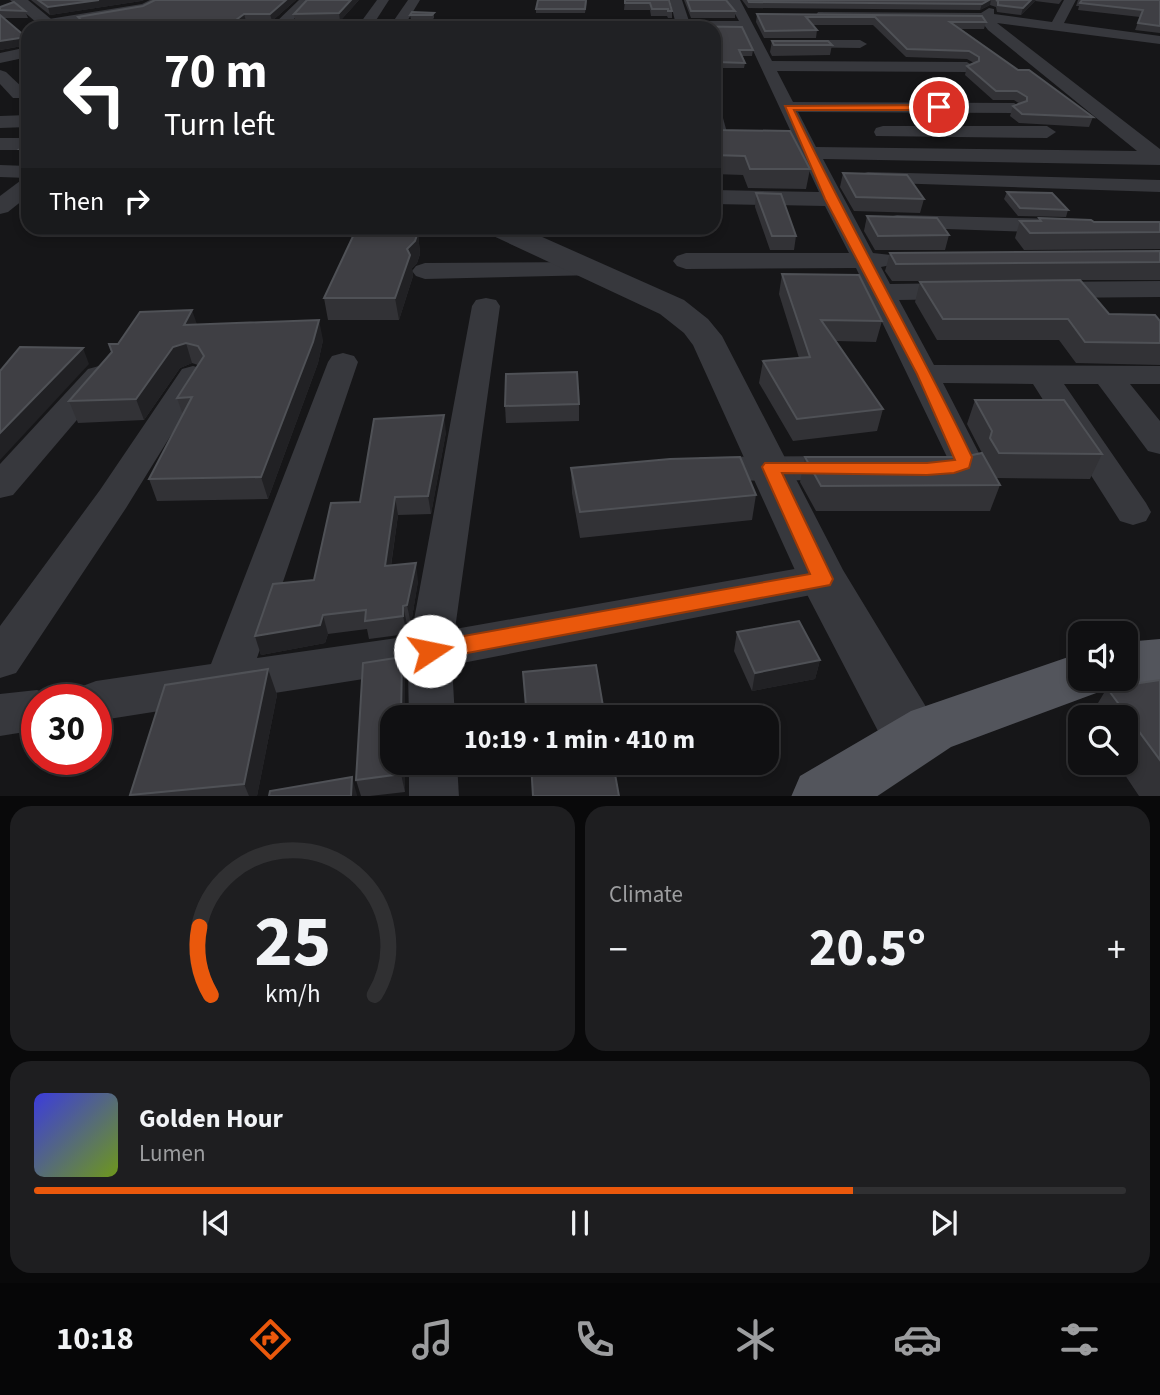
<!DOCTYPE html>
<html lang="en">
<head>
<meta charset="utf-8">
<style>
	:root { --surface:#101012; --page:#1e1e20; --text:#f1f3f6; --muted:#9c9d9f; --line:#303032; --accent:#ea580c }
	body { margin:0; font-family:"Source Sans 3",sans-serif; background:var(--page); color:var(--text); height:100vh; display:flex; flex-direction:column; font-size:26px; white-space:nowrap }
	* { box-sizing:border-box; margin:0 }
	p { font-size:23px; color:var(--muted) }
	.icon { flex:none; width:38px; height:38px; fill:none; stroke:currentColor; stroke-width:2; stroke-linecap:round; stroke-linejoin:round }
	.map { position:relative; height:796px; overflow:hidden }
	.side { display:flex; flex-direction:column; gap:10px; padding:10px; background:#09090a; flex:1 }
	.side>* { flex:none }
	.guide { position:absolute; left:21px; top:21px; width:700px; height:214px; border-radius:21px; box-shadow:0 4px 10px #0003,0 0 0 2px var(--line); background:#202124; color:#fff; overflow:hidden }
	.fabs { position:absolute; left:1068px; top:621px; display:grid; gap:14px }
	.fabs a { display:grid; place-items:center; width:70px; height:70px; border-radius:14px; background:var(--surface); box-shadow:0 4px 10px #0003,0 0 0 2px var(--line); font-size:35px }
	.speed { position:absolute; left:21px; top:684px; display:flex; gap:14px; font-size:35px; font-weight:700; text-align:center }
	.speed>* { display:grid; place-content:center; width:91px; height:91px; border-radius:50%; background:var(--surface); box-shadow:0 4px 10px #0003,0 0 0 2px var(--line); line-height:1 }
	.speed .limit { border:10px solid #d22; background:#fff; color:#111 }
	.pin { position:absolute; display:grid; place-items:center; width:60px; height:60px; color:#fff; margin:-30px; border:4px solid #fff; border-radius:50%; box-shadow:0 2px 7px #0007 }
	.me { position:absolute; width:77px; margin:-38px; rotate:79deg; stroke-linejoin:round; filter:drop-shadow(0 0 5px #0008) }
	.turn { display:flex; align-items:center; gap:24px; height:147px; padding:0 28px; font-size:32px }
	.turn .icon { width:91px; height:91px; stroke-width:2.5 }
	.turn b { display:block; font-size:49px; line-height:60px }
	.then { display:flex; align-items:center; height:66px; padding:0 28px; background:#0003; gap:14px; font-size:26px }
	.big { font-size:52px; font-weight:700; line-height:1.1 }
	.side .tile { flex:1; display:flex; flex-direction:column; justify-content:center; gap:10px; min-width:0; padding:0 24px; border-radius:21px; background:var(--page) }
	.side .dial { align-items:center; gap:0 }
	.dial svg { height:182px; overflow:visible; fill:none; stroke:var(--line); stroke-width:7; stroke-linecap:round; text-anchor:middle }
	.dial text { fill:var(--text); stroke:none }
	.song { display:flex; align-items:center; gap:21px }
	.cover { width:84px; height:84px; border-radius:10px; background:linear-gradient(135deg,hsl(240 70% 55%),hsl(80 70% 35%)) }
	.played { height:7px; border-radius:4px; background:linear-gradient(90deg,var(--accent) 75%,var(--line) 75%) }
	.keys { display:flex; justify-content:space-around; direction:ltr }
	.heat { display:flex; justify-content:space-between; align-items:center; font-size:38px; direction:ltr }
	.side .tiles { flex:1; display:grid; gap:10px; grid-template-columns:1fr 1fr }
	.tile:last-child { grid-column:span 2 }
	.trip { position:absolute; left:380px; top:705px; width:399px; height:70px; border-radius:21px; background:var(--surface); box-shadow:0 4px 10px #0003,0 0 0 2px var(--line); font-weight:700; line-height:70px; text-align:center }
	.menu { display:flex; height:112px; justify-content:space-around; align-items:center; background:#060607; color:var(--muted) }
	.menu .icon { width:49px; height:49px }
	.menu .selected { color:var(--accent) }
	.menu b { font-size:32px; color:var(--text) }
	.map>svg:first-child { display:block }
</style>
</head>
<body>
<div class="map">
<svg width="1160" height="797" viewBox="0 0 1160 797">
	<rect width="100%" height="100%" fill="#161618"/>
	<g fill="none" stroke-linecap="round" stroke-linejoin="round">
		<!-- minor -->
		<g fill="#37383d" fill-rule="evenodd">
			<path d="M150,0h16l-21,11 -96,16 -7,-4 7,-4 93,-15z"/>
			<path d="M299,0h13l-22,23h50l7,4 -104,1 7,-4h24z"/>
			<path d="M377,0h12l-18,28h-12l-1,-2z"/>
			<path d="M408,0h12l-17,28h-12l-1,-2z"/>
			<path d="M670,0h12l7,21h50l-9,-16 -7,-5h17l32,61 195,1 8,5 -8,5 -190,-1 16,31 221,1 9,5 -9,5 -216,-1 18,35 321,4 -149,-121 -7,-9 -158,-2 -7,-4 2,-3 163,1 8,-5 5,1v5l58,8 12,-22h12l-12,23 96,13v8l-163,-21 163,126v16l-337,-6 50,94 18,2 3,5 -3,5 -10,2 9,17 70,-1 9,2 4,6 -4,6 -9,2 -61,1 35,65 226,1v18h-30l30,37v33l-12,-3 -50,-67h-34l82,119 5,9 -5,9 -13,4 -13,-4 -87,-137 -90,-1 38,74c-3,28 -45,26 -65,20l-5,-8 5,-8 31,-4 -91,-189 -170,1 -9,-3 -4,-5 4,-5 9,-3h163l-24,-47 -111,-2v-14l105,2 -76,-163 -331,-3 7,-4 256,-1z"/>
			<path d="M790,40h70l7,4 -7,4 -75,-1 -2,-3 2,-3z"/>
			<path d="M28,47v10l-28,6v-10z"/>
			<path d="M0,70l6,2 19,18 3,4 -3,4h-12l-13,-14z"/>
			<path d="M714,113l9,5 6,22 -3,4 -12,1z"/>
			<path d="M28,115v12l-28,1v-12z"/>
			<path d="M883,126h164l9,6 -9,6 -171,-2 -2,-4 2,-4z"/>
			<rect x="0" y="138" width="28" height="12"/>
			<path d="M0,165l28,1v12l-28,-1z"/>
			<path d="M868,172l292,8v12l-299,-10 -4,-4 4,-4z"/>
			<path d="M28,180v16l-20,16 -8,2v-18l20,-15z"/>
			<path d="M897,215l165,4 8,2 4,5 -4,5 -8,2 -173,-6 -4,-5 4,-5z"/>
			<path d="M588,262l9,3 4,5 -4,5 -172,4 -9,-3 -4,-5 4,-5 9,-3z"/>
			<path d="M1160,281v16l-113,1 -9,-2 -4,-6 4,-6 9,-2z"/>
			<path d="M486,298l10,2 4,6 -45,323 368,-65 14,4 6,11 -6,11 -385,75 3,53h-46l-1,-46 -312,49v-21h-22l6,-13 16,-6 115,-17 117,-302 4,-6 11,-3 11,3 4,6 -101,296 154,-22 61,-330 4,-6z"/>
			<path d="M99,366l11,3 4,6 -4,6 -97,114 -13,3v-34l88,-95z"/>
			<path d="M193,366l11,3 4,6 -82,133 -110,165 -16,5v-52l100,-136 82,-121z"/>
			<path d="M845,456l12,4 5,8 -5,8 -12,4 -144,1 -12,-4 -5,-8 5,-8 12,-4z"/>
			<path d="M37,690l16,6 2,4h-18v30l-37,6v-42z"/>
			<path d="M409,763h48l2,34h-50z"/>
		</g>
		<!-- tertiary -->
		<g fill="#37383d" fill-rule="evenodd">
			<path d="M10,0h18l34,28h-19z"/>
			<path d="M485,228h37l162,72 24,19 14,17 121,234 91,150 8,19 -8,19 -21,7 -21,-7 -93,-179 -106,-234 -9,-12 -24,-19 -171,-80z"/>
		</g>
		<!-- primary -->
		<path fill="#53555c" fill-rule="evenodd" d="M1160,639v46l-35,3 -20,-8 -6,12 -148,55 -75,50h-85l9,-21 111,-65 169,-58v26h45v-37z"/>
	</g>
	<!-- wall -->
	<g fill="#323236">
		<path d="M31,0h113l-3,1 -91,14z"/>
		<path d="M155,0h141l-24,21h-26l-9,7h-153l-4,-4 -2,-7 65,-11z"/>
		<path d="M359,0l-19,21h-45l-1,-7z"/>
		<path d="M538,0h49l-2,13h-49v-4z"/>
		<path d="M625,0h44l3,11v7h-4l-1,-2h-16l-1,-6h-26z"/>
		<path d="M684,0h42l9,11v7h-44z"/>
		<path d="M742,0h320l-3,4 -24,-3 -14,14 -24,-3 -1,-5 -6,-2 -10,5 -232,-2z"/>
		<path d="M1078,0h82v33l-25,-3 5,-13 -62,-7 1,-4h-3z"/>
		<path d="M0,7l25,4 3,7h-25l23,19 2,8 -28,5z"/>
		<path d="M434,13v5l-2,2h-21l-1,-5z"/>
		<path d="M757,14l225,2 4,6 -2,7h-23l57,41 75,47 -4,10 -70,-4 -9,-7 3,-10 7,-2 -6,-4h-21l-28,-25 2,-9 7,-3 -7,-4 -61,-2 -33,-32h-61l5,5 -1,8h-52l-8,-16z"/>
		<path d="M714,28l39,22 -1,6h-10l3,7 -1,5h-28l-2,-7z"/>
		<path d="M772,41l60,4 -2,10 -58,1 -2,-4z"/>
		<path d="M714,126l2,4 94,39 -4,20 -58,-1 -5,-13 -29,-1z"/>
		<path d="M28,144v14h-5l-3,-9z"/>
		<path d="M843,173l81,26 -4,14 -66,-2 -14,-24z"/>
		<path d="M1007,192l61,18 -2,7 -48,-1 -14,-17z"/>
		<path d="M756,193l40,43 -2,14h-24l-15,-43z"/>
		<path d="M867,216l82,19 -4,15h-70l-11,-19z"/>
		<path d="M1039,218l55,4h66v27l-136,1 -9,-12 5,-17h18z"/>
		<path d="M418,232l2,22 -3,9 -5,5 1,8 -14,44h-71l-4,-22z"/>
		<path d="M1160,251v29h-80l29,34 51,7v44l-84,-2 -17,-23h-122l-22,-38 5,-20 132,-1h-160l-7,-10 5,-18z"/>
		<path d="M782,274l100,47 -6,21 -40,-1 47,68 -6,22 -84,10 -34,-58 4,-22 36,-3 -20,-64z"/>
		<path d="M197,325l126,15 -5,23 -50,136 -111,2 -8,-22 34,-64 -6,-17 21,-33 -6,-2 -12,5 -36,52 -66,3 -9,-22 49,-57z"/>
		<path d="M975,400l127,54 -12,25 -94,-1 4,7 -10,26h-174l-16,-29 5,-25h158l19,-4 -15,-29z"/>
		<path d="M579,404v17l-73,2 -1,-17z"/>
		<path d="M446,432l-15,82 -33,1 -7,51 27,15 -7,43h-4v10l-38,5 -2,-10 -39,5 -3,9 -64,12 -6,-19 59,-56 46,-78z"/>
		<path d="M571,468l185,27 -4,25 -172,18 -8,-45z"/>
		<path d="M737,632l83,28 -5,19 -63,12 -18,-40z"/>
		<path d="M402,657l3,18v43h-13l13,45v29l-35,4h-9l-5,-16z"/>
		<path d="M268,669l9,26 -20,101h-126l-1,-1z"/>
		<path d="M1160,680v116h-21l-22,-33h8v-45h-36l18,-30z"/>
	</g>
	<!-- shaded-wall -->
	<g fill="#212124">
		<path d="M99,0h45l-3,1 -91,14 -2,-8z"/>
		<path d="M286,0h10l-24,21 -2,-7z"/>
		<path d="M351,0h8l-19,21 -1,-8z"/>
		<path d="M989,0h2l-1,5 -10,5 2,-6z"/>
		<path d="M1031,0h5l-15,15 2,-7z"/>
		<path d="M244,14l2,7 -9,7h-20z"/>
		<path d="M26,37l2,8 -28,5v-9z"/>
		<path d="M418,232l2,22 -3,9 -5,5 1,8 -14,44 -4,-22 12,-49z"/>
		<path d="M192,310l7,20 -15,-5z"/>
		<path d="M319,320l4,20 -5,23 -50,136 -7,-22z"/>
		<path d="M186,343l6,20 -12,5 -36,52 -8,-21 37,-52z"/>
		<path d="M83,348l6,16 -89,96v-27z"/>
		<path d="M444,415l2,17 -15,82 -3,-18z"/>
		<path d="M395,497l3,18 -10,70 -3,-19z"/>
		<path d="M416,563l2,18 -7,43 -4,-19z"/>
		<path d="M403,606l4,18v10l-4,-18z"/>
		<path d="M323,615l5,19 -3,9 -64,12 -6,-19z"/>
		<path d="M402,657l3,18v43h-4z"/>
		<path d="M820,660l-5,19 -63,12 3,-18z"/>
		<path d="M268,669l9,26 -20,101h-8l-5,-12z"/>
		<path d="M401,763h4v29l-4,-18z"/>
		<path d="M352,777l5,18v1h-6z"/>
	</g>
	<!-- building -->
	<g fill="#3f3f44" stroke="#4f5156" stroke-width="2">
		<path d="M38,0h61l-51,7z"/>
		<path d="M155,0h131l-16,14h-26l-16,12 -11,2h-128l-11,-11 65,-11z"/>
		<path d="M307,0h44l-12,13 -45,1z"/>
		<path d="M538,0h48l-1,9h-49z"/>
		<path d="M625,0h44l3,11h-4v-2h-16l-2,-6h-25z"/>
		<path d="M687,0h39l9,11h-44z"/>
		<path d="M748,0h241l-7,4 -233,-2z"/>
		<path d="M996,0h35l-8,8 -25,-3v-4z"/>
		<path d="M1082,0h78v26l-22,-3 5,-13 -63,-7z"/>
		<path d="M14,2l11,9 -25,-1v-3z"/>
		<path d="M412,12l22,1 -2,2h-22z"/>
		<path d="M757,14l225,2 4,6h-36l68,48h11l64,47 -71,-3 -9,-8 14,-5v-4l-10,-6h-21l-29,-25 12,-5v-4l-10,-6 -62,-2 -32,-32h-69l11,13 -52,1z"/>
		<path d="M0,15l26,22 -26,4z"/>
		<path d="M300,24h161l-2,4h-162z"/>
		<path d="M672,26l70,1 11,23h-14l6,13 -28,-1 -3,-8v-26h-42z"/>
		<path d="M772,41h56l4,4h-58z"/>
		<path d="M714,126l2,4 74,1 20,38h-60l-5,-13 -31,-1z"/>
		<path d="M28,144v5h-8z"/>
		<path d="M843,173l64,2 17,24 -68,-2z"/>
		<path d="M1007,192l45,1 16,17 -48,-2z"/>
		<path d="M756,193l25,1 15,42h-24z"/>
		<path d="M867,216l70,2 12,17 -71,1z"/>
		<path d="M1039,218l52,2 3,2h66v10l-130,1 -10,-12h21z"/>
		<path d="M355,232h63l-3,9 -8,8 3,6 -15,43h-71z"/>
		<path d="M1160,251v11l-264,2 -6,-11z"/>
		<path d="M782,274l77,1 23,46 -61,-1 62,89 -86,10 -34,-58 47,-4z"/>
		<path d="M1080,280l29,34 46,1 5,6v22l-75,-1 -17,-23h-125l-23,-37z"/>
		<path d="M192,310l-8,15 135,-5 -6,22 -52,135 -112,2 43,-82 -15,1 27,-42 -6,-10 -12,-3 -13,4 -37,52 -67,2 43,-49 -3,-8h9l22,-32z"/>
		<path d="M20,347l63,1 -83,85v-62z"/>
		<path d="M577,372l2,32 -74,2 1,-32z"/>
		<path d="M975,400h89l38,54 -103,-1 -9,-15 2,-7z"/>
		<path d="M444,415l-16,81 -33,1 -10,69 31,-3 -9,42 -4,1v10l-38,5 1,-11 -43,5 -3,10 -65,11 18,-52 41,-4 17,-77 29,-1 14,-83z"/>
		<path d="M982,453l18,32 -179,1 -16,-29h158z"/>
		<path d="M740,457l16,38 -176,17 -9,-44 99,-9z"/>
		<path d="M799,621l21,39 -65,13 -18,-41z"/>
		<path d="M402,657l-1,61h-9v45h9v11l-45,6 7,-117z"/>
		<path d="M596,665l9,53h-78l-4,-46z"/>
		<path d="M268,669l-24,115 -114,11 35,-110z"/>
		<path d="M1160,680v80l-53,-72z"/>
		<path d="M531,763h82l6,33h-86z"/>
		<path d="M352,777l-1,19h-82l1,-5z"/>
	</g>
	<!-- route -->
	<path fill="#ea580c" stroke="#983908" stroke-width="2" d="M785,106l154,-1 5,2 -5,3h-145c56,118 122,230 178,347l-3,11 -15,5 -27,2 -145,-2 51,106 -3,6 -400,75 -7,-2 -4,-7 4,-6 7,-3 380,-68 -48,-107 3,-4h162l28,-3 -38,-86 -92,-175z"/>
</svg>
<div class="fabs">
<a><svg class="icon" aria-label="sound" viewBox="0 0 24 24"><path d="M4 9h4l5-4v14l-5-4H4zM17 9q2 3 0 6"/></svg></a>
<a><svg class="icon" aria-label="search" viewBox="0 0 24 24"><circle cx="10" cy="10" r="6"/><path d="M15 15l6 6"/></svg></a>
</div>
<div class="speed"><div class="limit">30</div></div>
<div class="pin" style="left:939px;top:107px;background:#d93025"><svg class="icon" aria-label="arrive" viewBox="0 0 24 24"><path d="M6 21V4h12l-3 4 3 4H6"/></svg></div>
<svg class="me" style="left:430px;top:651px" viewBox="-20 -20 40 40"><circle r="19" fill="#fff"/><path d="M0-13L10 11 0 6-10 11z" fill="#ea580c"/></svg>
<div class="trip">10:19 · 1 min · 410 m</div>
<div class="guide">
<div class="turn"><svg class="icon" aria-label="left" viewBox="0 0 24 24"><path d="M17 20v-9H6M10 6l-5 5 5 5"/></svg><div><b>70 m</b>Turn left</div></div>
<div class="then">Then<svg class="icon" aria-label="right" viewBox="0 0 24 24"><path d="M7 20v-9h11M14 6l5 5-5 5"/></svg></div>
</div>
</div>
<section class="side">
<div class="tiles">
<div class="tile dial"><svg viewBox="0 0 100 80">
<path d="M14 69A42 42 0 1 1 86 69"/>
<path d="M14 69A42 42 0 0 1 9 39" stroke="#ea580c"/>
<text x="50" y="56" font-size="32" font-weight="700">25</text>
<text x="50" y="72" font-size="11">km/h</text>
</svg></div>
<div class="tile"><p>Climate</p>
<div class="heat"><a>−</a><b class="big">20.5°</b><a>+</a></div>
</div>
<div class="tile">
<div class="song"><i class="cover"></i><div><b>Golden Hour</b><p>Lumen</p></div></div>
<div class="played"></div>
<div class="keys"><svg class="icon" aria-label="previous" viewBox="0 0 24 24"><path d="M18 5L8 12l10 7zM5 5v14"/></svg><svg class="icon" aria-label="pause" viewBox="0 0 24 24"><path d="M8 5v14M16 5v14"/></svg><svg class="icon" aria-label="next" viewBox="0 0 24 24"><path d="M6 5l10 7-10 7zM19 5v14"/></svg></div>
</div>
</div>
</section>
<nav class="menu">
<b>10:18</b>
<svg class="icon selected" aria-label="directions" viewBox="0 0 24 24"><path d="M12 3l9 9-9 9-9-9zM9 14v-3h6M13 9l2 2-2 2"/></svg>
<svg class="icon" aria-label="music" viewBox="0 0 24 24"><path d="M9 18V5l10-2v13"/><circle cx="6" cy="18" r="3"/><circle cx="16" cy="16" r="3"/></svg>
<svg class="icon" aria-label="phone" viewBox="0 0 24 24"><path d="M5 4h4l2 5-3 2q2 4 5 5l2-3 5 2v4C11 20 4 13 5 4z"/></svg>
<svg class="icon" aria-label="climate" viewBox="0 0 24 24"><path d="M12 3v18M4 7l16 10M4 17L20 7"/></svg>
<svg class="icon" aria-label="car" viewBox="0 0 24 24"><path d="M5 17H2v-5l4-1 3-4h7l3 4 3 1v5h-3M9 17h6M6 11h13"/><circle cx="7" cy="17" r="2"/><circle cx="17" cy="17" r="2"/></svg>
<svg class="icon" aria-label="filters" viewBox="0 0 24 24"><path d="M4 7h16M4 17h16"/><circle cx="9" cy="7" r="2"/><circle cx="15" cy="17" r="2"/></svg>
</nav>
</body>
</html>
